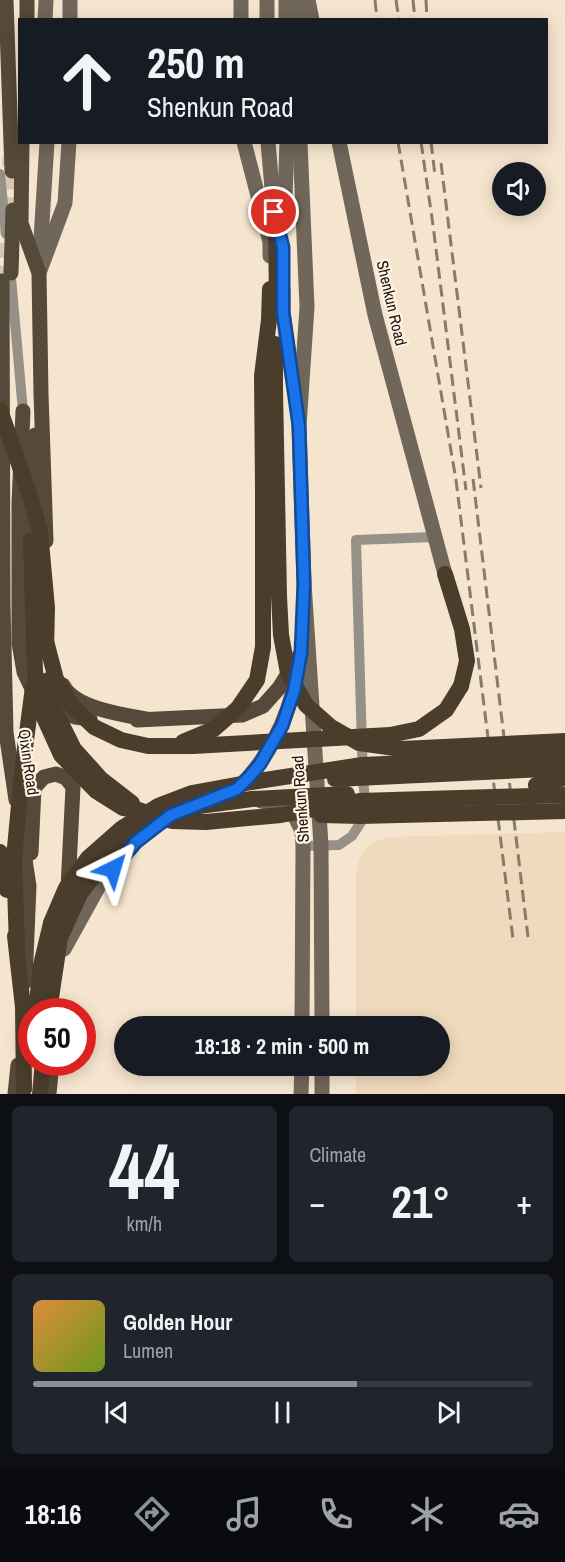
<!DOCTYPE html>
<html lang="en">
<head>
<meta charset="utf-8">
<style>
	:root { --surface:#171b24; --page:#20242c; --text:#f1f3f6; --muted:#9ea1a6; --line:#363941; --accent:#8c9099 }
	body { margin:0; font-family:"Archivo Narrow",sans-serif; background:var(--page); color:var(--text); height:100vh; display:flex; flex-direction:column; font-size:22px; white-space:nowrap }
	* { box-sizing:border-box; margin:0 }
	p { font-size:20px; color:var(--muted) }
	.icon { flex:none; width:33px; height:33px; fill:none; stroke:currentColor; stroke-width:2; stroke-linecap:round; stroke-linejoin:round }
	.map { position:relative; height:1094px; overflow:hidden }
	.side { display:flex; flex-direction:column; gap:12px; padding:12px; background:#0d0f14; flex:1 }
	.side>* { flex:none }
	.hud { position:absolute; left:18px; top:18px; width:530px; height:126px; border-radius:0px; box-shadow:0 3px 15px #0003; background:#171b24; color:var(--text); overflow:hidden }
	.fabs { position:absolute; left:492px; top:162px; display:grid; gap:12px }
	.fabs a { display:grid; place-items:center; width:54px; height:54px; border-radius:50%; background:var(--surface); box-shadow:0 3px 15px #0003; font-size:30px }
	.speed { position:absolute; left:18px; top:998px; display:flex; gap:12px; font-size:30px; font-weight:700; text-align:center }
	.speed>* { display:grid; place-content:center; width:78px; height:78px; border-radius:50%; background:var(--surface); box-shadow:0 3px 15px #0003; line-height:1 }
	.speed .limit { border:9px solid #d22; background:#fff; color:#111 }
	.pin { position:absolute; display:grid; place-items:center; width:51px; height:51px; color:#fff; margin:-26px; border:3px solid #fff; border-radius:50%; box-shadow:0 2px 6px #0007 }
	.me { position:absolute; width:66px; margin:-33px; rotate:40deg; stroke-linejoin:round; filter:drop-shadow(0 0 4px #0008) }
	.turn { display:flex; align-items:center; gap:21px; height:126px; padding:0 30px; font-size:27px }
	.turn .icon { width:78px; height:78px; stroke-width:2.5 }
	.turn b { display:block; font-size:42px; line-height:51px }
	.big { font-size:45px; font-weight:800; line-height:1.1 }
	.side .tile { flex:1; display:flex; flex-direction:column; justify-content:center; gap:9px; min-width:0; padding:0 21px; border-radius:9px; background:var(--page) }
	.side .dial { align-items:center; gap:0 }
	.dial b { font-size:78px; line-height:1 }
	.song { display:flex; align-items:center; gap:18px }
	.cover { width:72px; height:72px; border-radius:9px; background:linear-gradient(135deg,hsl(30 70% 55%),hsl(80 70% 35%)) }
	.played { height:6px; border-radius:3px; background:linear-gradient(90deg,var(--accent) 65%,var(--line) 65%) }
	.keys { display:flex; justify-content:space-around; direction:ltr }
	.heat { display:flex; justify-content:space-between; align-items:center; font-size:33px; direction:ltr }
	.side .tiles { flex:1; display:grid; gap:12px; grid-template-columns:1fr 1fr }
	.tile:last-child { grid-column:span 2 }
	.trip { position:absolute; left:114px; top:1016px; width:336px; height:60px; border-radius:30px; background:var(--surface); box-shadow:0 3px 15px #0003; font-weight:800; line-height:60px; text-align:center }
	.menu { display:flex; height:96px; justify-content:space-around; align-items:center; background:#090b0e; color:var(--muted) }
	.menu .icon { width:42px; height:42px }
	.menu .active { color:var(--accent) }
	.menu b { font-size:27px; color:var(--text) }
	.map>svg:first-child { display:block }
</style>
</head>
<body>
<div class="map">
<svg width="565" height="1094" viewBox="0 0 565 1094">
	<rect width="100%" height="100%" fill="#f6e5ce"/>
	<!-- built -->
	<path fill="#f0dabd" d="M565,832v262h-209v-29h84v-39h-84v-157l6,-17 14,-11 13,-4z"/>
	<g fill="none" stroke-linecap="round" stroke-linejoin="round">
		<!-- primary-tunnel -->
		<path stroke="#d5c6b1" stroke-width="15" stroke-dasharray="15 8" stroke-linecap="butt" d="M2,281l8,-124"/>
		<!-- minor -->
		<g stroke="#979086" stroke-width="10">
			<path d="M0,174l6,60"/>
			<path d="M10,267l13,144"/>
			<path d="M303,846l36,-1 13,-9 11,-17 2,-21 -2,-17 -7,-241 78,-3"/>
		</g>
		<!-- secondary -->
		<g stroke="#706659" stroke-width="15">
			<path d="M241,0v20"/>
			<path d="M267,0v20"/>
			<path d="M286,0v20"/>
			<path d="M298,0v20"/>
			<path d="M308,0l4,20"/>
			<path d="M45,20l1,-20"/>
			<path d="M70,20v-20"/>
			<path d="M244,142l26,100v14"/>
			<path d="M268,142l6,70 5,21"/>
			<path d="M300,142l7,165 -8,119 5,157 17,262 1,181"/>
			<path d="M339,142l36,173 70,259"/>
			<path d="M284,226l3,-84"/>
			<path d="M40,255l7,-113"/>
			<path d="M39,273l26,-70 4,-61"/>
			<path d="M283,289v23l12,82"/>
			<path d="M238,788c30,-29 50,-69 58,-110"/>
			<path d="M261,801l15,2 19,14 7,14 1,15 -1,180"/>
			<path d="M64,949l37,-67 35,-40"/>
			<path d="M322,1065v29"/>
			<path d="M301,1094l1,-29"/>
		</g>
		<!-- primary -->
		<g stroke="#554939" stroke-width="15">
			<path d="M6,0l6,171"/>
			<path d="M27,20v-20"/>
			<path d="M22,142l-1,81 18,50 2,121 5,147"/>
			<path d="M11,273l2,-63"/>
			<path d="M2,281l1,324 3,127 10,68"/>
			<path d="M23,411l-4,92v140l5,29 11,23 18,14 22,8 15,2"/>
			<path d="M31,540l1,-77 3,-28"/>
			<path d="M63,685c11,23 60,30 83,34"/>
			<path d="M137,720l105,-5 21,-9 16,-18 22,-35"/>
			<path d="M20,826l9,60 -4,96"/>
			<path d="M31,853l3,-65 10,-11 12,-3 10,4 7,9 -5,101"/>
			<path d="M15,1094l3,-29"/>
			<path d="M49,1094l3,-32"/>
		</g>
		<!-- trunk -->
		<g stroke="#4a3d2c" stroke-width="16">
			<path d="M276,223l1,80"/>
			<path d="M275,390v-46"/>
			<path d="M263,489l-1,-113 7,-56 1,-31"/>
			<path d="M445,574l17,55 5,32 -6,25"/>
			<path d="M536,785l29,-7"/>
			<path d="M36,1011l5,-46 10,-42"/>
			<path d="M40,1094l3,-32"/>
		</g>
		<!-- rail -->
		<g stroke="#877b6c" stroke-width="3" stroke-dasharray="12 6" stroke-linecap="butt">
			<path d="M375,0l2,20"/>
			<path d="M396,0l3,20"/>
			<path d="M413,0l2,20"/>
			<path d="M426,0l1,20"/>
			<path d="M398,142l58,338 57,459"/>
			<path d="M421,142l12,83 33,265"/>
			<path d="M431,142l4,33"/>
			<path d="M441,163l40,325"/>
			<path d="M473,479l55,458"/>
		</g>
		<!-- trunk-bridge -->
		<g stroke="#4a3d2c" stroke-width="16">
			<path d="M275,390l4,206 2,39 7,38 18,32 25,22 28,16 43,6 163,-8"/>
			<path d="M0,410l30,86 10,35 7,77 -1,43"/>
			<path d="M31,540l4,132 7,41 19,42 35,36 27,17 16,2 33,11 34,1 75,-7 78,-14 206,-6"/>
			<path d="M46,641l10,38 15,26 23,22 27,13 27,6h45l197,-11 29,-6 27,-19 15,-24"/>
			<path d="M48,680l6,29 20,40 27,30 31,24"/>
			<path d="M183,742l31,-13 24,-21 19,-28 6,-33v-158"/>
			<path d="M335,779l230,-11"/>
			<path d="M321,815l39,1 205,-5"/>
			<path d="M0,852l7,38"/>
			<path d="M51,923l15,-35 22,-30 34,-30 36,-22 34,-13 60,-11 110,-17 203,-9"/>
			<path d="M15,936l8,71 1,82"/>
			<path d="M17,945l-3,-87 9,-95 10,-76"/>
			<path d="M49,1011l11,-73 20,-44 26,-34 37,-31 56,-23 53,-7 95,-5"/>
		</g>
	</g>
	<g fill="none" stroke-linecap="round" stroke-linejoin="round">
		<!-- route casing -->
		<g stroke="#114b97" stroke-width="15">
			<path id="route" d="M113,869l23,-27 35,-27 66,-26 13,-13 10,-12 22,-38 12,-35 7,-38 3,-70 -5,-157 -16,-114v-65l-9,-35"/>
		</g>
		<!-- route -->
		<use href="#route" stroke="#1a73e8" stroke-width="10"/>
	</g>
	<g text-anchor="middle" dominant-baseline="central" stroke-width="4.5" stroke-linejoin="round" paint-order="stroke">
		<!-- street labels -->
		<g font-size="16" fill="#19130b" stroke="#fef3e5">
			<text transform="translate(392 303) rotate(77)">Shenkun Road</text>
			<text transform="translate(29 762) rotate(82)">Qixin Road</text>
			<text transform="translate(300 799) rotate(-94)">Shenkun Road</text>
		</g>
	</g>
</svg>
<div class="fabs">
<a><svg class="icon" aria-label="sound" viewBox="0 0 24 24"><path d="M4 9h4l5-4v14l-5-4H4zM17 9q2 3 0 6"/></svg></a>
</div>
<div class="speed"><div class="limit">50</div></div>
<div class="pin" style="left:274px;top:212px;background:#d93025"><svg class="icon" aria-label="arrive" viewBox="0 0 24 24"><path d="M6 21V4h12l-3 4 3 4H6"/></svg></div>
<svg class="me" style="left:113px;top:869px" viewBox="-20 -20 40 40"><path d="M0-17L14 15 0 8-14 15z" fill="#1a73e8" stroke="#fff" stroke-width="4"/></svg>
<div class="trip">18:18 · 2 min · 500 m</div>
<div class="hud">
<div class="turn"><svg class="icon" aria-label="ahead" viewBox="0 0 24 24"><path d="M12 20V5M6 11l6-6 6 6"/></svg><div><b>250 m</b>Shenkun Road</div></div>
</div>
</div>
<section class="side">
<div class="tiles">
<div class="tile dial"><b>44</b><p>km/h</p></div>
<div class="tile"><p>Climate</p>
<div class="heat"><a>−</a><b class="big">21°</b><a>+</a></div>
</div>
<div class="tile">
<div class="song"><i class="cover"></i><div><b>Golden Hour</b><p>Lumen</p></div></div>
<div class="played"></div>
<div class="keys"><svg class="icon" aria-label="previous" viewBox="0 0 24 24"><path d="M18 5L8 12l10 7zM5 5v14"/></svg><svg class="icon" aria-label="pause" viewBox="0 0 24 24"><path d="M8 5v14M16 5v14"/></svg><svg class="icon" aria-label="next" viewBox="0 0 24 24"><path d="M6 5l10 7-10 7zM19 5v14"/></svg></div>
</div>
</div>
</section>
<nav class="menu">
<b>18:16</b>
<svg class="icon active" aria-label="directions" viewBox="0 0 24 24"><path d="M12 3l9 9-9 9-9-9zM9 14v-3h6M13 9l2 2-2 2"/></svg>
<svg class="icon" aria-label="music" viewBox="0 0 24 24"><path d="M9 18V5l10-2v13"/><circle cx="6" cy="18" r="3"/><circle cx="16" cy="16" r="3"/></svg>
<svg class="icon" aria-label="phone" viewBox="0 0 24 24"><path d="M5 4h4l2 5-3 2q2 4 5 5l2-3 5 2v4C11 20 4 13 5 4z"/></svg>
<svg class="icon" aria-label="climate" viewBox="0 0 24 24"><path d="M12 3v18M4 7l16 10M4 17L20 7"/></svg>
<svg class="icon" aria-label="car" viewBox="0 0 24 24"><path d="M5 17H2v-5l4-1 3-4h7l3 4 3 1v5h-3M9 17h6M6 11h13"/><circle cx="7" cy="17" r="2"/><circle cx="17" cy="17" r="2"/></svg>
</nav>
</body>
</html>
